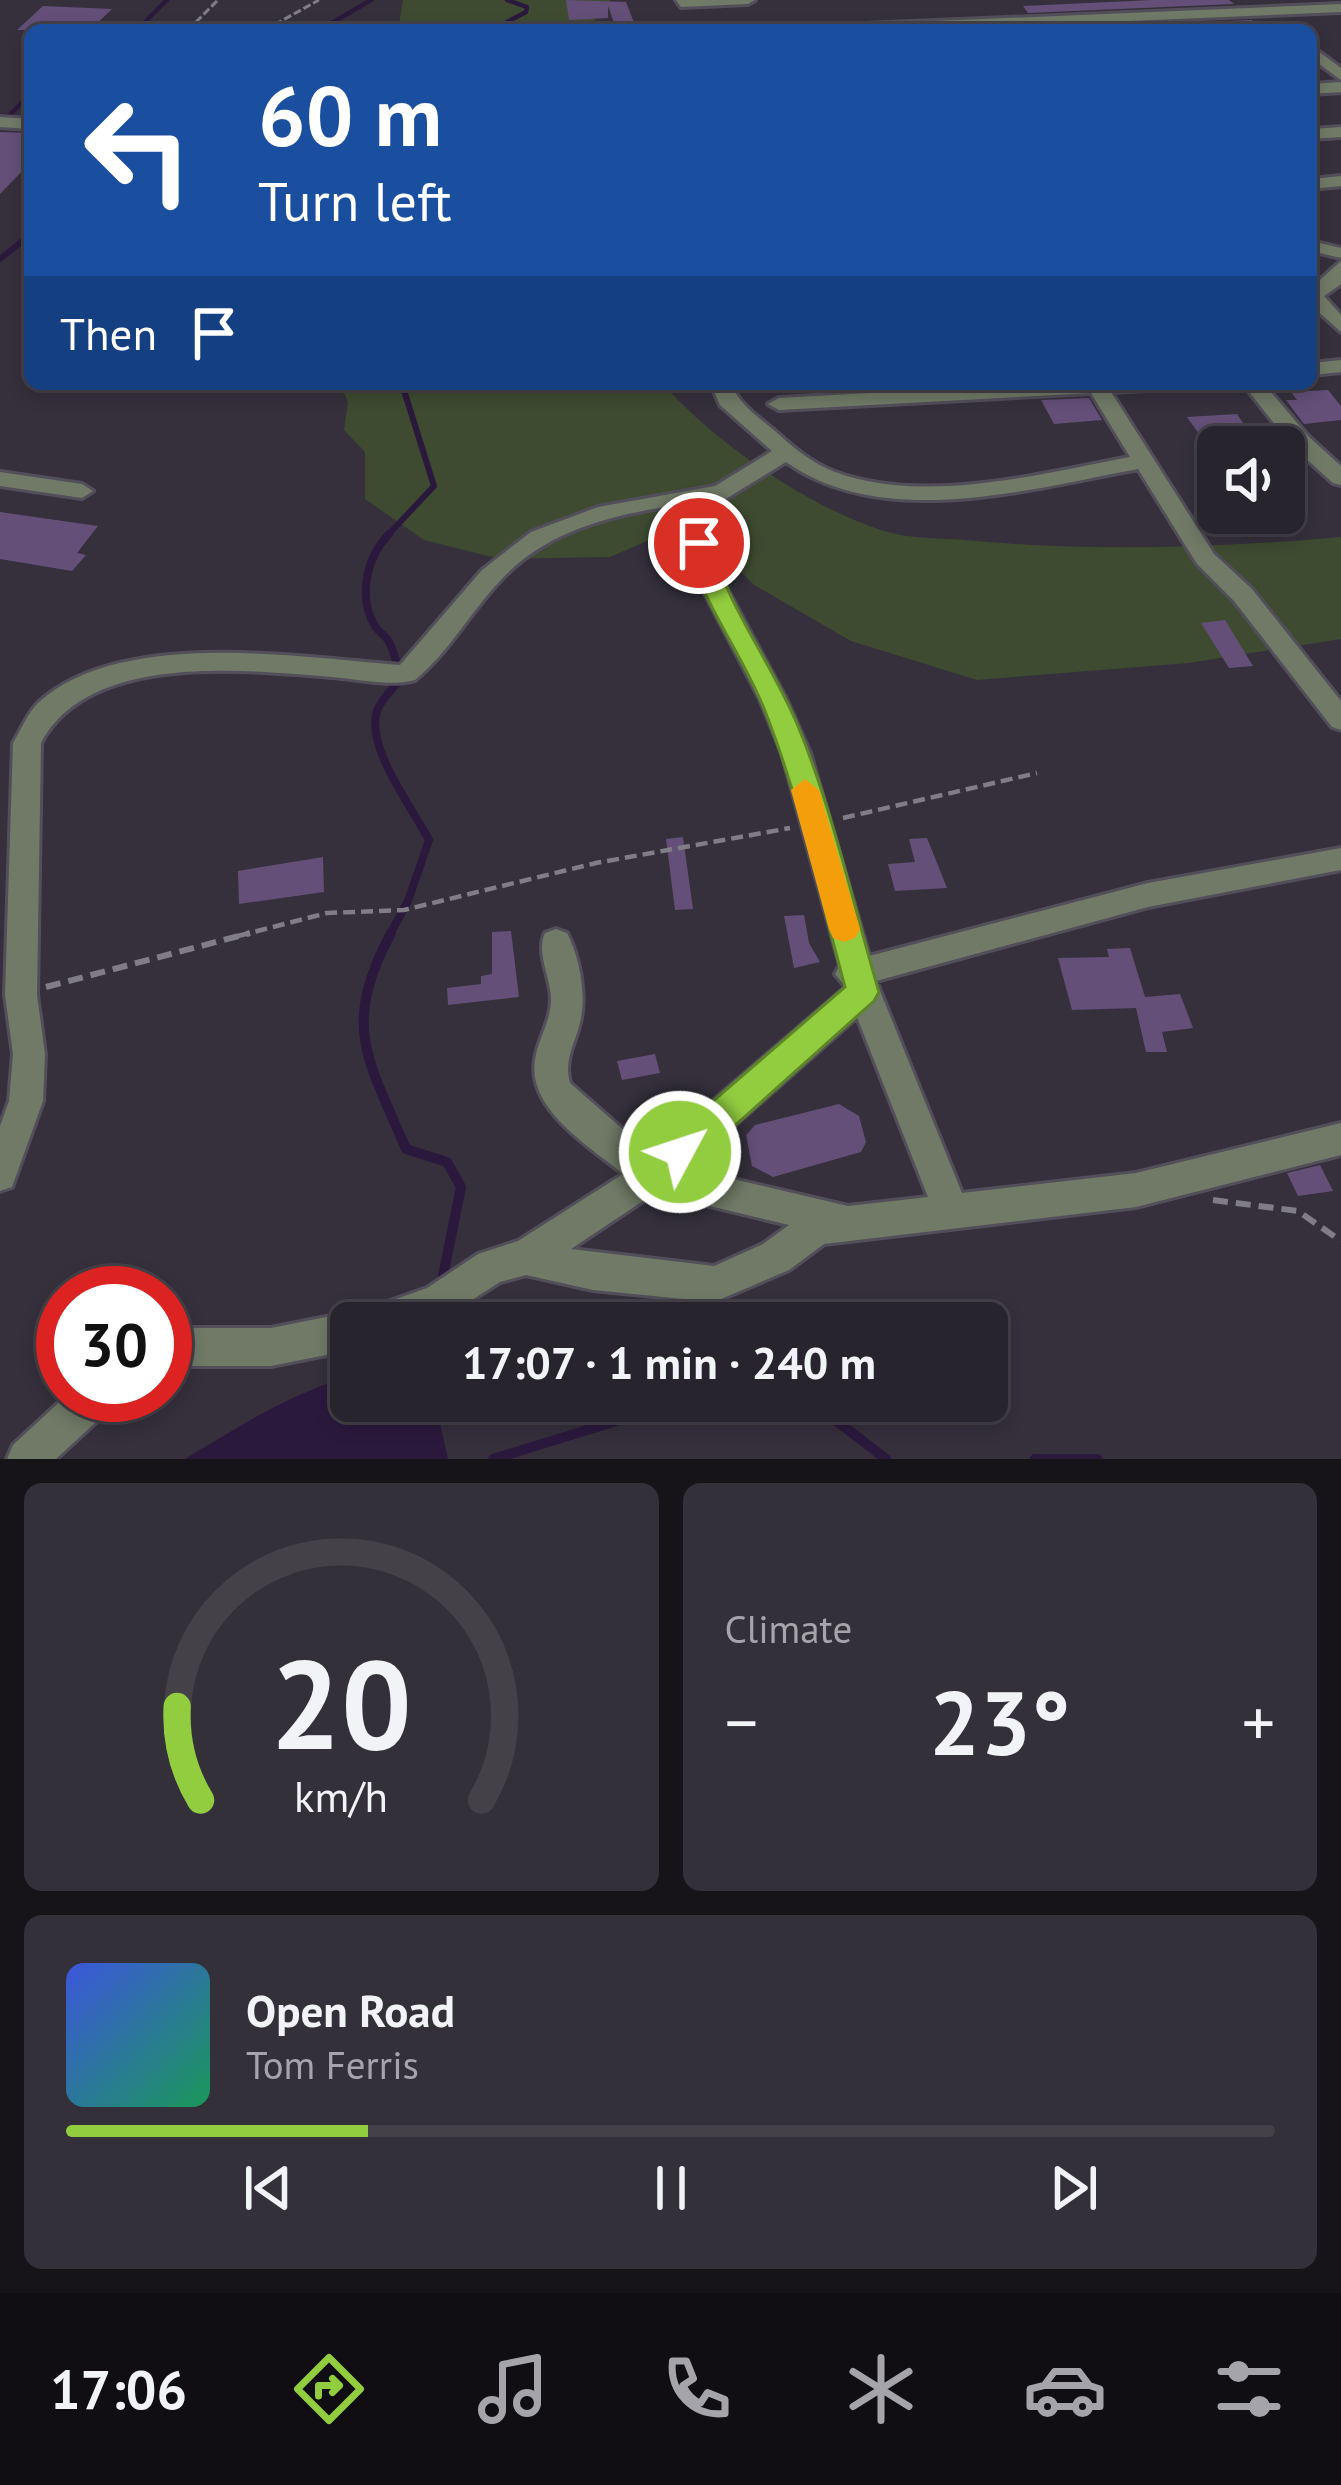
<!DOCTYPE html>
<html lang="en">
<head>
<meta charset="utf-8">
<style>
	:root { --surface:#28242d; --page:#343039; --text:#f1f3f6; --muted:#a5a4aa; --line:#444149; --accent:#92cd3f }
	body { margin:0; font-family:"PT Sans",sans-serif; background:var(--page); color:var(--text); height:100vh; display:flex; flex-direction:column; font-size:45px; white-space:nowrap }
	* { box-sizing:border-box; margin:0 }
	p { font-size:39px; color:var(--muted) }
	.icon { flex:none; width:66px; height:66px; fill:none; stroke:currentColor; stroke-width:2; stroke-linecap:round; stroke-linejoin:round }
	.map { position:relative; height:1459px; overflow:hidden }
	.drawer { display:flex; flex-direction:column; gap:24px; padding:24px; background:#161419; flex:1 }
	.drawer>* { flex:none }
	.hud { position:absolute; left:24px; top:24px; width:1293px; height:366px; border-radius:18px; box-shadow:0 6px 18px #0003,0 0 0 3px var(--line); background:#1a4fa0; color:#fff; overflow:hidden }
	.tools { position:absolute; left:1197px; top:426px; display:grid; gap:24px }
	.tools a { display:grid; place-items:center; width:108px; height:108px; border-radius:18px; background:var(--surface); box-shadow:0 6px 18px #0003,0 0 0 3px var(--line); font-size:60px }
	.speed { position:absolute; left:36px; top:1266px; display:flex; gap:24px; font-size:60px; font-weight:700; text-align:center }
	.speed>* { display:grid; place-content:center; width:156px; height:156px; border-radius:50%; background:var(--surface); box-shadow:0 6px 18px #0003,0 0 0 3px var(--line); line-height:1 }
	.speed .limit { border:18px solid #d22; background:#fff; color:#111 }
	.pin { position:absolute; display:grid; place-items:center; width:102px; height:102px; color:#fff; margin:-51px; border:6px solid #fff; border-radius:50%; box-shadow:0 3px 12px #0007 }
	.me { position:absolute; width:132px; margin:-66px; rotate:50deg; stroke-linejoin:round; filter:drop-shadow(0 0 9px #0008) }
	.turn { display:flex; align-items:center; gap:42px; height:252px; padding:0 36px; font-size:54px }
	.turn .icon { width:156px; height:156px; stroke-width:2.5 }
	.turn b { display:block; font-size:84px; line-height:102px }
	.then { display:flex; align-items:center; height:114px; padding:0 36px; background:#0003; gap:24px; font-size:45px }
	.big { font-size:90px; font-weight:800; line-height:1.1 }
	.drawer .tile { flex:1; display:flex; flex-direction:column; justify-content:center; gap:18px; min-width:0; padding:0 42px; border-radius:18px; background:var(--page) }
	.drawer .dial { align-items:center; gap:0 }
	.dial svg { height:312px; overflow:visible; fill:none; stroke:var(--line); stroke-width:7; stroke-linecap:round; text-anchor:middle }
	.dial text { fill:var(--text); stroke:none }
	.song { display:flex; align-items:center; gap:36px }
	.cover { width:144px; height:144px; border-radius:18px; background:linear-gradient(135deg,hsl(230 70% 55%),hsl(150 70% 35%)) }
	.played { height:12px; border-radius:6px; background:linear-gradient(90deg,var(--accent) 25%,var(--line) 25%) }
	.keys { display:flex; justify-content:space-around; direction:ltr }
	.heat { display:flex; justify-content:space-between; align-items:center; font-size:66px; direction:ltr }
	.drawer .tiles { flex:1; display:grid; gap:24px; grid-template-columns:1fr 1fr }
	.tile:last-child { grid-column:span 2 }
	.trip { position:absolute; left:330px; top:1302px; width:678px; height:120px; border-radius:18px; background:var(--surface); box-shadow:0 6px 18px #0003,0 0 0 3px var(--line); font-weight:800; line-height:120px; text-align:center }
	.tabs { display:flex; height:192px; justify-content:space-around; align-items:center; background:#100e12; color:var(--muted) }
	.tabs .icon { width:84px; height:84px }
	.tabs .active { color:var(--accent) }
	.tabs b { font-size:54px; color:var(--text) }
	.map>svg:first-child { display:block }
</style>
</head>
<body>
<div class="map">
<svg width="1341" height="1459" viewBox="0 0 1341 1459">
	<rect width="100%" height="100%" fill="#35303c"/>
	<!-- green -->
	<g fill="#3e4b31">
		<path d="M403,0h207v7l-26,23h-186z"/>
		<path d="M340,384h323c51,58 153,129 229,149 22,6 49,5 73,7 123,12 252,8 376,-3v102l-153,24 -211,17 -126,-39 -97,-56 -43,-44 -45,-8 -56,24 -110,2 -76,-19 -59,-41v-47l-21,-22 4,-28z"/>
	</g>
	<!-- water -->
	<path fill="#2b193d" d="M351,1376v25h84l13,58h-263c53,-32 106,-66 166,-83z"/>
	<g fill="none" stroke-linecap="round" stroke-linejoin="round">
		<!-- stream-far3 -->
		<g stroke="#2b193d" stroke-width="4.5">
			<path d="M137,30l30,-30"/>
			<path d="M320,30l51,-30"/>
			<path d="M492,30l34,-18 1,-5 -20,-7"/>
			<path d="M0,116h9l21,-22"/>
		</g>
		<!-- stream-far2 -->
		<g stroke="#2b193d" stroke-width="6">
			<path d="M0,259l30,-24"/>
			<path d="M386,537l48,-51 -32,-102"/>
		</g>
		<!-- stream-far1 -->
		<path stroke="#2b193d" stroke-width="8" d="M389,534c-22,23 -32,62 -14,92 3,5 9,9 13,14 8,13 5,23 18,34 -9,11 -24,23 -29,37 -12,36 36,98 52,129l-21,61 -19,35"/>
		<!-- stream -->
		<g stroke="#2b193d" stroke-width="10">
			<path d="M391,933c-50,94 -23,126 15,216l41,13 14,25 -20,99"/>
			<path d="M798,1401l18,4 70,54"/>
			<path d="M493,1459l188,-58"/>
			<path d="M1035,1459h62"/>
		</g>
	</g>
	<!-- building -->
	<g fill="#634f78">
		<path d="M566,0l60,2 9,23 -20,1 -7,-21v13l-39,2z"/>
		<path d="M1152,0h77l5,4 -206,9 -5,-7z"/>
		<path d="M43,6l69,3 -22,21h-73z"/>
		<path d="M1252,20l7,7h-8l2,3 -211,-1z"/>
		<path d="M0,132l30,1v30l-30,31z"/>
		<path d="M1328,390l13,16v14l-37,4 -18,-24h11l-6,-8z"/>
		<path d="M1089,398l13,22 -48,4 -13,-24z"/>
		<path d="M1237,414l18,27 -48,4 -20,-28z"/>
		<path d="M0,512l98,14 -21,27 9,2 -14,16 -72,-12z"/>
		<path d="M1225,620l28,46 -24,2 -28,-45z"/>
		<path d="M683,837l10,72 -18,1 -9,-71z"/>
		<path d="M927,838l20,50 -52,3 -7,-27 27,-2 -6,-23z"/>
		<path d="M323,857l1,35 -85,12 -1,-33z"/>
		<path d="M804,915l5,28 11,19 -26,6 -10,-52z"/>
		<path d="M511,931l8,66 -71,8 -1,-17 34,-4v-8l11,-2v-42z"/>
		<path d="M1130,948l15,49 35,-3 13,34 -31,4 5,20h-21l-10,-44 -64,2 -14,-52 51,-1 -2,-8z"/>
		<path d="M655,1054l5,19 -38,7 -5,-19z"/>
		<path d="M839,1104l20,12 7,26 -5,10 -88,25 -21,-11 -6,-31 9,-10z"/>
		<path d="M1320,1165l13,26 -35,5 -11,-23z"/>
	</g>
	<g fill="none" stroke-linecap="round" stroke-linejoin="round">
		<!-- minor casing -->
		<g stroke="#534f5a" stroke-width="6">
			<g id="minor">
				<path d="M676,0h79l-7,4 -67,3z"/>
				<path d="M1341,4v8l-423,18h-107l7,-4z"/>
				<path d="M1311,46l30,22v12l-30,-22z"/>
				<path d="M1341,82v10l-30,2v-10z"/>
				<path d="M0,117l30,2v10l-30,-2z"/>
				<path d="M1341,127v10l-30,2v-10z"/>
				<path d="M1341,176v10l-30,3v-10z"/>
				<path d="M1311,241l30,7v10l-30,-7z"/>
				<path d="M1341,261v23l-17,12 17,19v17l-30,-27v-17z"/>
				<path d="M1341,360v12l-30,3v-12z"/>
				<path d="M711,384h20c8,20 27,33 44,47 18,16 36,32 60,41 90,33 204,2 295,-15l-39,-64 -312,17 -11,-6 11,-6 253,-14h124l-10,6 -35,2 103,162 38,35 89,112v29l-9,-3 -98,-126 -37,-37 -59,-95c-108,20 -255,62 -352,-7l-75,46 -3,13 12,55 66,123 24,54 59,203 279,-73 193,-35v22l-193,37 -272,74 86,212 174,-20 205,-50v32l-205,52 -312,37 -35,26 -75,32 -121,-12 -67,-15 -26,7 -64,41h-85v27l-80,16h-93l-13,4v-38l13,-4h93l80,-16 11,4 3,-6 62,-22 51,-34 40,-13 105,-67c-32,-27 -96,-64 -88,-114 3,-22 17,-40 16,-63 -1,-21 -15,-45 -6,-64l11,-4 11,4c12,23 19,59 14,85 -4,23 -18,40 -11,65l81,71 195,-167 -11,-13 5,-9 -58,-212 -22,-54 -64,-123 -12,-55 7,-18c-70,10 -143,24 -192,79 -30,32 -50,70 -84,98 -25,7 -57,-1 -83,-3 -88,-7 -243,-25 -291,66l-4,252 8,59 -2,47 -31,86 -12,4v-65l9,-25 4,-47 -8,-59 8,-252c8,-13 14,-29 25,-40 81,-75 261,-46 362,-38l82,-95 49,-38 67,-25 117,-21 57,-35 -52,-46zM857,1017l71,180 -80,9 -162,-38zM655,1193l134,32 -26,19 -49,22 -143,-17z"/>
				<path d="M1243,384h21l44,52 33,30v19l-8,-2 -41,-37z"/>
				<path d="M0,472l82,12 11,7 -11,7 -82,-12z"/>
				<path d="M67,1395h49l-6,14 -54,50h-49l6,-14z"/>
			</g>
		</g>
		<!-- path-far2 -->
		<g stroke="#817d87" stroke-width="3" stroke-dasharray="8 3" stroke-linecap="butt">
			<path d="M188,30l30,-30"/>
			<path d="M265,30l54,-30"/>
		</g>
		<!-- path-far1 -->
		<g stroke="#817d87" stroke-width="4.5" stroke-dasharray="12 6" stroke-linecap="butt">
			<path d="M843,818l194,-45"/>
			<path d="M238,936l89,-23 77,-3 192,-47 194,-35"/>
		</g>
		<!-- path -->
		<g stroke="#817d87" stroke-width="6" stroke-dasharray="15 8" stroke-linecap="butt">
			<path d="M46,987l204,-54"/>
			<path d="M1213,1200l85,11 43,30"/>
		</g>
		<!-- minor -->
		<use href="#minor" fill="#707a67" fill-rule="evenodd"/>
	</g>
	<!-- route -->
	<path fill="#92cd3f" stroke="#5f8529" stroke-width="3" d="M699,535l12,8c17,65 61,120 87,183 35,85 55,178 81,266l-5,9 -181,162 -13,5 -12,-5 -5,-11 5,-12 177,-153c-25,-92 -45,-187 -80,-276 -23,-58 -63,-107 -78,-168z"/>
	<!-- slow -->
	<path fill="#f59e0b" d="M805,779l14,11 41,139 -5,9 -11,4 -11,-4 -4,-9 -38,-139z"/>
</svg>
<div class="tools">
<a><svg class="icon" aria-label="sound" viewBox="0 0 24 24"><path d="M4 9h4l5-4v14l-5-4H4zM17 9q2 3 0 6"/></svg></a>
</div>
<div class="speed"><div class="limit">30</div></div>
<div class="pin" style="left:699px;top:543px;background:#d93025"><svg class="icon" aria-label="arrive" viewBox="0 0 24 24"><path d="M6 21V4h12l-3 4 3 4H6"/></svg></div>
<svg class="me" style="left:680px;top:1152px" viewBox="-20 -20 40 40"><circle r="17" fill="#92cd3f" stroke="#fff" stroke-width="3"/><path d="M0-11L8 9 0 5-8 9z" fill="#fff"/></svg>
<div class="trip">17:07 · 1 min · 240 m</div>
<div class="hud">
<div class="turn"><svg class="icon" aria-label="left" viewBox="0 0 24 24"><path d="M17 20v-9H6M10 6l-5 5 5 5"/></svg><div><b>60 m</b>Turn left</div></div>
<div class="then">Then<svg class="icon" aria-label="arrive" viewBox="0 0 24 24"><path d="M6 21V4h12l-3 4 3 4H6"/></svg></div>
</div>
</div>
<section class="drawer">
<div class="tiles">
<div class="tile dial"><svg viewBox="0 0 100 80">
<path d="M14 69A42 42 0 1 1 86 69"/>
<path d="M14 69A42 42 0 0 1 8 45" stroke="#92cd3f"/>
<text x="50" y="56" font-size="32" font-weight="700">20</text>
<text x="50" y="72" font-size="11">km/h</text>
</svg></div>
<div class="tile"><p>Climate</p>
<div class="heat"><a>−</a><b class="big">23°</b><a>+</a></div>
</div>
<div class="tile">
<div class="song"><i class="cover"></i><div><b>Open Road</b><p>Tom Ferris</p></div></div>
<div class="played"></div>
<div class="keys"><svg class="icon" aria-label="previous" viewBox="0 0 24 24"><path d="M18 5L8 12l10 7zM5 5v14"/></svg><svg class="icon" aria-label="pause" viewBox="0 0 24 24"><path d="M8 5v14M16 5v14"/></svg><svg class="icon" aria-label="next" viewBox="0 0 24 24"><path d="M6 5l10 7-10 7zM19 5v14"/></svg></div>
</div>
</div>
</section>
<nav class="tabs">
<b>17:06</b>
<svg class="icon active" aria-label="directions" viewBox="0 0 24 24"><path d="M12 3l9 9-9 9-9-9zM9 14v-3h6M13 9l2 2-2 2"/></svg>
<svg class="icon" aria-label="music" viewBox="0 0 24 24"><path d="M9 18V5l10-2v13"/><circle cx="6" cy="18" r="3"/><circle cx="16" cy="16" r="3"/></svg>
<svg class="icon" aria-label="phone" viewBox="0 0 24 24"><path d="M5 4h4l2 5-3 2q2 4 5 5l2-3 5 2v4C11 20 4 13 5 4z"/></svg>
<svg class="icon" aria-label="climate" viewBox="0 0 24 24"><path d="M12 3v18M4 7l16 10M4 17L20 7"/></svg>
<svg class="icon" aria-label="car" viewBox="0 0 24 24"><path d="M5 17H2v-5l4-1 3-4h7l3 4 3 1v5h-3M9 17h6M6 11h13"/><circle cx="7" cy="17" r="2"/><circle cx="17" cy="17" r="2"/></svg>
<svg class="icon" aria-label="filters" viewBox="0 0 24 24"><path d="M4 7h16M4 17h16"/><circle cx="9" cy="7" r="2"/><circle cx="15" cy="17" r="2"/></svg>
</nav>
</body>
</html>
